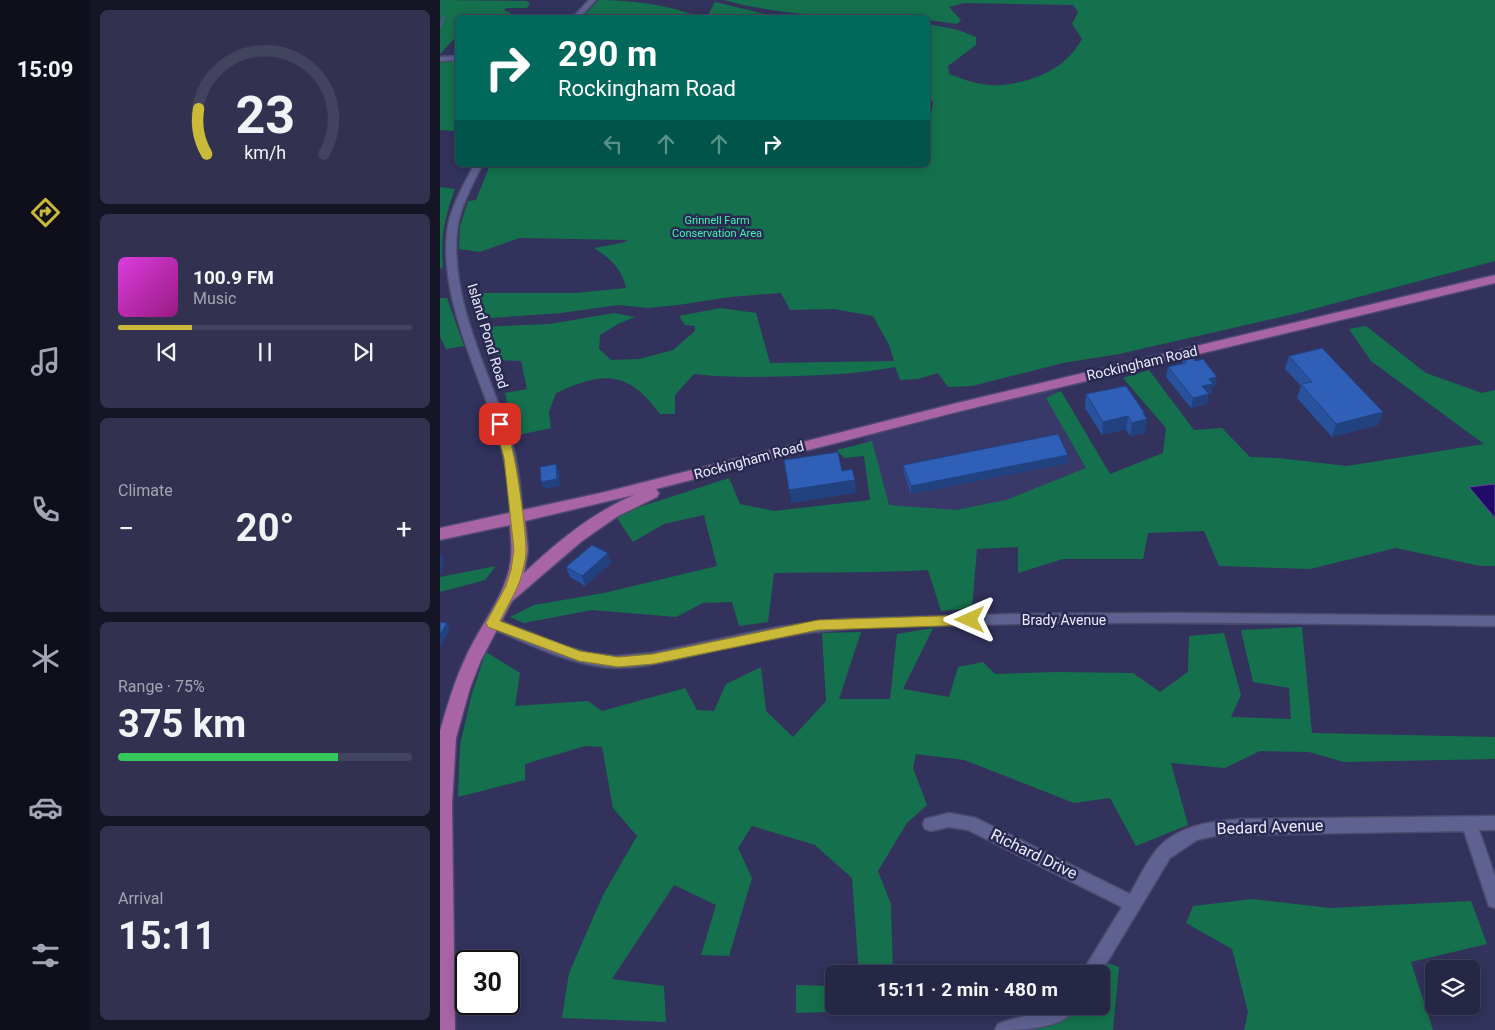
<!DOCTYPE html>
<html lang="en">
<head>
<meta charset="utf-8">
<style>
	:root { --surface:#262645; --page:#323250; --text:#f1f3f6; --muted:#a4a5b3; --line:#42435e; --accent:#cbba39 }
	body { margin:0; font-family:Roboto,sans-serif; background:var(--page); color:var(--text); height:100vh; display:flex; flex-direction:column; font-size:19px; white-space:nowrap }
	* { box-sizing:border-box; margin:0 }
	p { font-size:16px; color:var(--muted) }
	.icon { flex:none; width:28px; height:28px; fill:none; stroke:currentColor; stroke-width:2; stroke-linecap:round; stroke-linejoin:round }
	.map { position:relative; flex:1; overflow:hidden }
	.panel { display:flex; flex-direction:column; gap:10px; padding:10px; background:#151526; width:350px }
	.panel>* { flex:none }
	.banner { position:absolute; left:15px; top:15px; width:475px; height:152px; border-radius:8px; box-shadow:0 2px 12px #0003,0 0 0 1px var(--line); background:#00695c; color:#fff; overflow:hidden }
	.fabs { position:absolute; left:985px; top:960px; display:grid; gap:10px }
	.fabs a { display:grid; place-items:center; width:55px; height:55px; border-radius:8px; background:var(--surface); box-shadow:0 2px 12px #0003,0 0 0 1px var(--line); font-size:25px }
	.speed { position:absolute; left:15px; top:950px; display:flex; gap:10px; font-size:25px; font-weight:700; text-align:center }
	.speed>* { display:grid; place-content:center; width:65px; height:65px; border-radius:50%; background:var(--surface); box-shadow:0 2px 12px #0003,0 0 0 1px var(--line); line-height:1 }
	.speed .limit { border:2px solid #111; border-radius:8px; background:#fff; color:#111 }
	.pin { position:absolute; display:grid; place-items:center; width:42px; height:42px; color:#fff; margin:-21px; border-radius:10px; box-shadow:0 2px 8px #0006 }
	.me { position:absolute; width:55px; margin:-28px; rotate:270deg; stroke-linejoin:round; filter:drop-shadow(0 0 4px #0008) }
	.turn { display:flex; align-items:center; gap:18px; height:105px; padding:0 20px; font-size:22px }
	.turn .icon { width:65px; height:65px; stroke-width:2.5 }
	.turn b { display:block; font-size:35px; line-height:42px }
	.lanes { display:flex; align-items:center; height:48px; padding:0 20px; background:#0003; justify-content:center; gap:25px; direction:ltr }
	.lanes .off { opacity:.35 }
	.big { font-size:38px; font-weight:700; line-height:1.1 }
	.panel .card { flex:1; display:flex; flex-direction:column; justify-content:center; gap:8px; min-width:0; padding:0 18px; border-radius:8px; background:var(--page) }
	.panel .dial { align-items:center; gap:0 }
	.dial svg { height:130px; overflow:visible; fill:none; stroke:var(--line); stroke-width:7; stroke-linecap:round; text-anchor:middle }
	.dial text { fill:var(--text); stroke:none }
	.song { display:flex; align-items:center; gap:15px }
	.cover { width:60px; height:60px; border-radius:8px; background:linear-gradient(135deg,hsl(300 70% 55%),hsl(310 70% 35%)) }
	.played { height:5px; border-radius:2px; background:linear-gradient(90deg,var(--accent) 25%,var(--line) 25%) }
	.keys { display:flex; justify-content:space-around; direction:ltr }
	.heat { display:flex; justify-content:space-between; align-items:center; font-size:28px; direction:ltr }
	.charge { height:8px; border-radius:4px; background:linear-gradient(90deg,#34c759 75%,var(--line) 0) }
	.trip { position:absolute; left:385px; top:965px; width:285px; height:50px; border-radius:8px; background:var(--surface); box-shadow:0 2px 12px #0003,0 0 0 1px var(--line); font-weight:700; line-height:50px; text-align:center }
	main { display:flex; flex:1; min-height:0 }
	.tab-bar { display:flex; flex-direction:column; width:90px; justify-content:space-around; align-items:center; background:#0f0f1c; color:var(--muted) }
	.tab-bar .icon { width:35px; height:35px }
	.tab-bar .current { color:var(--accent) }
	.tab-bar b { font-size:22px; color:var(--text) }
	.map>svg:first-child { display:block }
</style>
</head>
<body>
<main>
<nav class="tab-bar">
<b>15:09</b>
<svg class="icon current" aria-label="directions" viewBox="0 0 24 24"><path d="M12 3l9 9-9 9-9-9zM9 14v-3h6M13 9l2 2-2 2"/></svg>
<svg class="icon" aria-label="music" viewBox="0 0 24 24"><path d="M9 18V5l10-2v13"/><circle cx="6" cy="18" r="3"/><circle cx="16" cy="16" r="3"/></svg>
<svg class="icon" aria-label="phone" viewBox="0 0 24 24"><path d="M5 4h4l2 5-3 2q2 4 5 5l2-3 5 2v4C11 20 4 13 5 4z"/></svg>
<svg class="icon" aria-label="climate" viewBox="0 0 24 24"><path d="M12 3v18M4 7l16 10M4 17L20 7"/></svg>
<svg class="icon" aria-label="car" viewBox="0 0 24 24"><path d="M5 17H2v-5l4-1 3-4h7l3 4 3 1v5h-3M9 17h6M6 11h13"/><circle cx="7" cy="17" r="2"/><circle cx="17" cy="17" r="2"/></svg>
<svg class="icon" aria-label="filters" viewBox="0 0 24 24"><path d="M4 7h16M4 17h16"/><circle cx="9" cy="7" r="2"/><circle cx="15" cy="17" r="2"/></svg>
</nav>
<section class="panel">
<div class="card dial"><svg viewBox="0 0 100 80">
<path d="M14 69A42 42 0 1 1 86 69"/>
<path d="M14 69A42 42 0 0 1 9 41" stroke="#cbba39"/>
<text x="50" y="56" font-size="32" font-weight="700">23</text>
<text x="50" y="72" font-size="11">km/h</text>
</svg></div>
<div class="card">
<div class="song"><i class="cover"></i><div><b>100.9 FM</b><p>Music</p></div></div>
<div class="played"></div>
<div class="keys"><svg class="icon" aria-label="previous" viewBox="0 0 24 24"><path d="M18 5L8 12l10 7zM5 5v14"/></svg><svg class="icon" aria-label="pause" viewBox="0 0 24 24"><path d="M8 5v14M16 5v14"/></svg><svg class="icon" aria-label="next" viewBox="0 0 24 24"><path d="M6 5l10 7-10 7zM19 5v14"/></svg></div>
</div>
<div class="card"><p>Climate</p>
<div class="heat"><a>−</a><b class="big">20°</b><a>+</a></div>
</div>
<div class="card"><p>Range · 75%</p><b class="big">375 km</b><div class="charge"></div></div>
<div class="card"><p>Arrival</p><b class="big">15:11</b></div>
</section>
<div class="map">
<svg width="1055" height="1030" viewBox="0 0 1055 1030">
	<rect width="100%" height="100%" fill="#32325c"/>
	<!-- built -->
	<path fill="#383869" d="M617,389l62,115 -227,40 -28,-107z"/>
	<!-- green -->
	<g fill="#15714d">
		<path d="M0,0l86,1 4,2 -3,5h-21l-2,2 10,5 36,2 -92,1 -1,18 -17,18z"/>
		<path d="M159,0c32,0 71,5 100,17h-117z"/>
		<path d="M284,0h771v261l-201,53 -175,40 -56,9 -91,23 -24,1 -10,-14 -20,6 -18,1 -5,-13c-32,6 -63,8 -96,9 -36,1 -70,2 -105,-2l-19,21v19h-15c-32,-44 -57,-43 -104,-21l-7,19 2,16 -37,8 -9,-43 22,-4 -6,-28 -26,-1 -14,-33 69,-3 64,-11 21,4 -17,7 -18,11 -1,14 12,11 28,-1 34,-9 22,-19v-5l-10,-1 -6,-9 41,-8 36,5 14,50 124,-2 -5,-16 -16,-29 -39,-7 -44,1 -9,-17 -51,4 -52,8 -30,3 -30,-3 -57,8 -84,6 -5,-26h103l51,-5c-4,-19 -16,-30 -32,-40l28,-5 6,-3 -109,-2 -39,14 -21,-3 1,-23 8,-25 8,-1 14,-35h438v-49l3,-4 2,-10 -5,-5v-73l30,6 18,7v8l-28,21 1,8c16,6 35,13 53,11 34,-4 63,-16 80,-46l-10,-15 6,-12 -5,-7 -109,-2 -15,4 12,13 -4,4 -29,-4v-2c-69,0 -138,0 -204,-18z"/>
		<path d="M275,2l50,12 41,3h-99z"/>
		<path d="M17,60v67l-4,4 -13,-1v-69z"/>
		<path d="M0,187l15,2c-10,26 -15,50 -12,77l-3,3z"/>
		<path d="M0,298h7l17,48 -18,3 -6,-13z"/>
		<path d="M926,326l60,47 56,20 13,-3v94l-25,3 25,31v48h-15l-84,-18 -86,21 -91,-3 -15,-35 -56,2 -5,26h-80l-45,14v-26l-41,2 -5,59 -31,3 -13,-41c-51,3 -103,2 -154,3l-6,49 -29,4 -7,-24 -29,1 -27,14 -84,-7 -68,13 -14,-6 24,-12 70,-12 113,-27 -13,-51 -40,9 -31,18 -18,-27 114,-37 11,26 34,7 96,-11 -6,-44 -20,2 -7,-8 35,-9 17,64 67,5 50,-10 80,-32 -40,-70 15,-7 49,83 53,-21 3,-25 -43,-50 26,-8 45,60 28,-2 28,29 28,1 69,8 137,-22 -113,-83 -22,-32z"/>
		<path d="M56,566l-11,14 -45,12v-15z"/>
		<path d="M862,627l10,106 183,4v22l-151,3 -35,-10 -49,-1 -35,17 -54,-5 17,62 -52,21 -26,-48 -36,5 -110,-43 -48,-6 -3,14 14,37 -20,18 -29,48 13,33 2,70h-34l-7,-96 -37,-33 -63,-19 -14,22 14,30 -23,78 -28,-1 15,-50 -42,-20 -62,94 52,7 2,36 -104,-4 7,-45 34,-78 34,-59 -24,-28 -11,-61 -17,-1 -60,18v16l-67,17 2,-52 12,-52 14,-41 34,21 -5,33 73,-5 14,10 83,-23 12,22 17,1 12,-27 35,-17 5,44 27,26 33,-36 -4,-68 39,-1 -22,67h51l7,-65 36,-6 -30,61 46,8 9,-30 25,-5 12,12 62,-2 76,1 27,19 28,-20 1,-36 35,-3 17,62 -10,22 60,2 -2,-31 -36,-6 -12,-52z"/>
		<path d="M813,899l77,9 141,-7 16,43 -76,18 22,68h-189l4,-18 -16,-63 -46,-26 7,-17z"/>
		<path d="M665,962l14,5 -6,63h-92l53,-15 6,-9h21v-32h-3z"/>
		<path d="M356,985l38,1v20h60v4l-98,3z"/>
	</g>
	<!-- water -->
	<path fill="#220a6b" stroke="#5e4e96" d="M1055,484v34l-26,-31z"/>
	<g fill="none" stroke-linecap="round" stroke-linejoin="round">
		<!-- stream -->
		<path stroke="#5e4e96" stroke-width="2" d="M0,27l4,-10"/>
		<!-- minor casing -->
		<g stroke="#4c4b6d" stroke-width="3">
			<g id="minor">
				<path d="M149,0h7l-17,18h-7z"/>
				<path d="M18,56v4l-18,1v-4z"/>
				<path d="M34,165h8c-10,21 -23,43 -25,67 -7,71 35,145 55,211 7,24 9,50 11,75l-2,3h-8l-2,-3c-2,-25 -4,-51 -11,-76 -19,-67 -60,-138 -53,-210 3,-24 16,-46 27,-67z"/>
				<path d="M737,613l318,3v10c-211,-3 -423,-6 -634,2 -53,2 -105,14 -156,25 -33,7 -67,18 -101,14 -41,-5 -79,-25 -116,-40l-2,-4 2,-4 5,-1 71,28 25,7 26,3 36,-3 127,-26 61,-8 179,-5z"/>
				<path d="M509,813l27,5 154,76c9,-15 17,-34 29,-47 21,-22 54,-26 83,-28l253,-3v14h-16l16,46v32l-6,-2 -25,-75 -245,4 -22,5 -27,18 -70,116h-19l41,-67 -154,-77 -19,-3 -18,4 -6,-2 -2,-5 2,-5z"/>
				<path d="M612,1006h25c-12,24 -57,24 -82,24l3,-6c18,-8 37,-7 54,-18z"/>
			</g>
		</g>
		<!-- major casing -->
		<g stroke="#4c4b6d" stroke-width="3">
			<path id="major" d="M1055,275v8l-538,129 -301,77 3,4 -2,4 -39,19 -36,25 -70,60 -31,59 -11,28 -14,50 -4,66 3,226h-15v-299c7,-24 14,-49 25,-72 13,-30 36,-57 44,-89 4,-15 2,-30 1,-45l-70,15v-12l165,-36 352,-89zM194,495c-42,18 -77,47 -110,78l4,-23 -3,-29z"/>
		</g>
		<!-- minor -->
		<use href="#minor" fill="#5f6290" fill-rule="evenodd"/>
		<!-- major -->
		<use href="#major" fill="#a964a6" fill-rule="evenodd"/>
	</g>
	<!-- wall -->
	<g fill="#28529d">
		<path d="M849,356l94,56 -5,13 -46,12 -35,-39 4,-12 -16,-17z"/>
		<path d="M743,359l32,28h-3l-1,7h-3l-1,10 -16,4 -25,-31 2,-10 14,-3z"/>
		<path d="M646,394l58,21 3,4 -2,14 -15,3 -4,-7 -24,6 -17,-27z"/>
		<path d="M628,455v8l-157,31 -7,-21 -1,-8z"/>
		<path d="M171,563l-26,23 -15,-9 -4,-10z"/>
	</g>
	<!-- shaded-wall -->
	<g fill="#21427f">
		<path d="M777,377l-2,10h-3l-1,7h-3l-1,10 -16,4 2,-10 9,-12 7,-7z"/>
		<path d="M704,412l-1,8 4,-1 -2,14 -15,3 2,-13 11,-10z"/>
		<path d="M943,412l-5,13 -46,12 4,-13z"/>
		<path d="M688,416l-2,13 -24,6 1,-13z"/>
		<path d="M628,455v8l-157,31v-8z"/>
		<path d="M116,464l3,6 1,16 -16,3 -3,-7z"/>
		<path d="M415,480l1,13 -65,10 -2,-13z"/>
		<path d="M0,553l4,7 -2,13 -2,1z"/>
		<path d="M168,553l3,10 -26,23 -3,-10z"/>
		<path d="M7,623l3,6 -10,19v-13z"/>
	</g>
	<!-- building -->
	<g fill="#2f5fb6" stroke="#21427f">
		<path d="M882,348l61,64 -47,12 -35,-40 11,-2 -23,-26z"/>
		<path d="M752,356l3,5 8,-2 14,18 -8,2 4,5 -11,2 7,8 -16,4 -25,-31 18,-4 -3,-4z"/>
		<path d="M686,386l18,26 -1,1 4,6 -15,4 -4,-7 -25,6 -17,-28z"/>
		<path d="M618,434l10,21 -157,31 -8,-21z"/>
		<path d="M398,452l4,19 10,-2 3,11 -66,10 -5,-30z"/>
		<path d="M116,464l1,15 -16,3 -1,-15z"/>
		<path d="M152,545l16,8 -26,23 -16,-9z"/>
		<path d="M0,622l7,1 -7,12z"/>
	</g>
	<!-- route -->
	<path fill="#cbba39" stroke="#847925" d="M60,421c14,4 26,111 26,129 0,6 -1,13 -3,19 -3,18 -15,35 -23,52l80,30 38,6 35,-3 165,-34 152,-5 4,2 2,3 -2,4 -4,1 -152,5 -165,34 -35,3 -39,-6 -91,-34 -2,-4 20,-37 5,-16 3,-20 -10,-92 -9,-34z"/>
	<g text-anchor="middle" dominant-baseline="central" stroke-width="5" stroke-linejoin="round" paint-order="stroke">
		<!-- far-park labels -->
		<g font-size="11" fill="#3cf7ae" stroke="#282851">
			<text x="277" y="220">Grinnell Farm<tspan x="277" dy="13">Conservation Area</tspan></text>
		</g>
		<!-- street labels -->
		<g font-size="14" fill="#eaebfc" stroke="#282851">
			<text transform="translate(48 336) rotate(73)">Island Pond Road</text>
			<text transform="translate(702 363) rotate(-13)">Rockingham Road</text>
			<text transform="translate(309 460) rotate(-15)">Rockingham Road</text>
			<text x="624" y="620">Brady Avenue</text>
		</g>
		<!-- near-street labels -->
		<g font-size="16" fill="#eaebfc" stroke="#282851">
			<text transform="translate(830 827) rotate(-2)">Bedard Avenue</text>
			<text transform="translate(594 854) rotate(26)">Richard Drive</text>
		</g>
	</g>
</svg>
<div class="fabs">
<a><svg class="icon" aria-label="layers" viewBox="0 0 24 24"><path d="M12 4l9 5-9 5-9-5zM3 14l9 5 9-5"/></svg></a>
</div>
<div class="speed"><div class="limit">30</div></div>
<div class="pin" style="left:60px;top:424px;background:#d93025"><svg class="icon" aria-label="arrive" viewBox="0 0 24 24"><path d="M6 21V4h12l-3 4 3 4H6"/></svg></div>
<svg class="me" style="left:530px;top:620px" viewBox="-20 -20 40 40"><path d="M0-17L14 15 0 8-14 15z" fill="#cbba39" stroke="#fff" stroke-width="4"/></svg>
<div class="trip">15:11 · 2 min · 480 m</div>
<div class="banner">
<div class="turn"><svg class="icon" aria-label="right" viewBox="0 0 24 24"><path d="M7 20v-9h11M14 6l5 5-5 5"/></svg><div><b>290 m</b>Rockingham Road</div></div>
<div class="lanes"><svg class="icon off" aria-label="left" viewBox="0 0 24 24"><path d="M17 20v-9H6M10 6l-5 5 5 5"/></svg><svg class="icon off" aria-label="ahead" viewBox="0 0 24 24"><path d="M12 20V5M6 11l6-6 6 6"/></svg><svg class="icon off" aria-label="ahead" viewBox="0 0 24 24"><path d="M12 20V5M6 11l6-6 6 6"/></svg><svg class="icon" aria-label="right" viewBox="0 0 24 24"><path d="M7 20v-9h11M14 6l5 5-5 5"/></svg></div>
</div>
</div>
</main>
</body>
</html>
